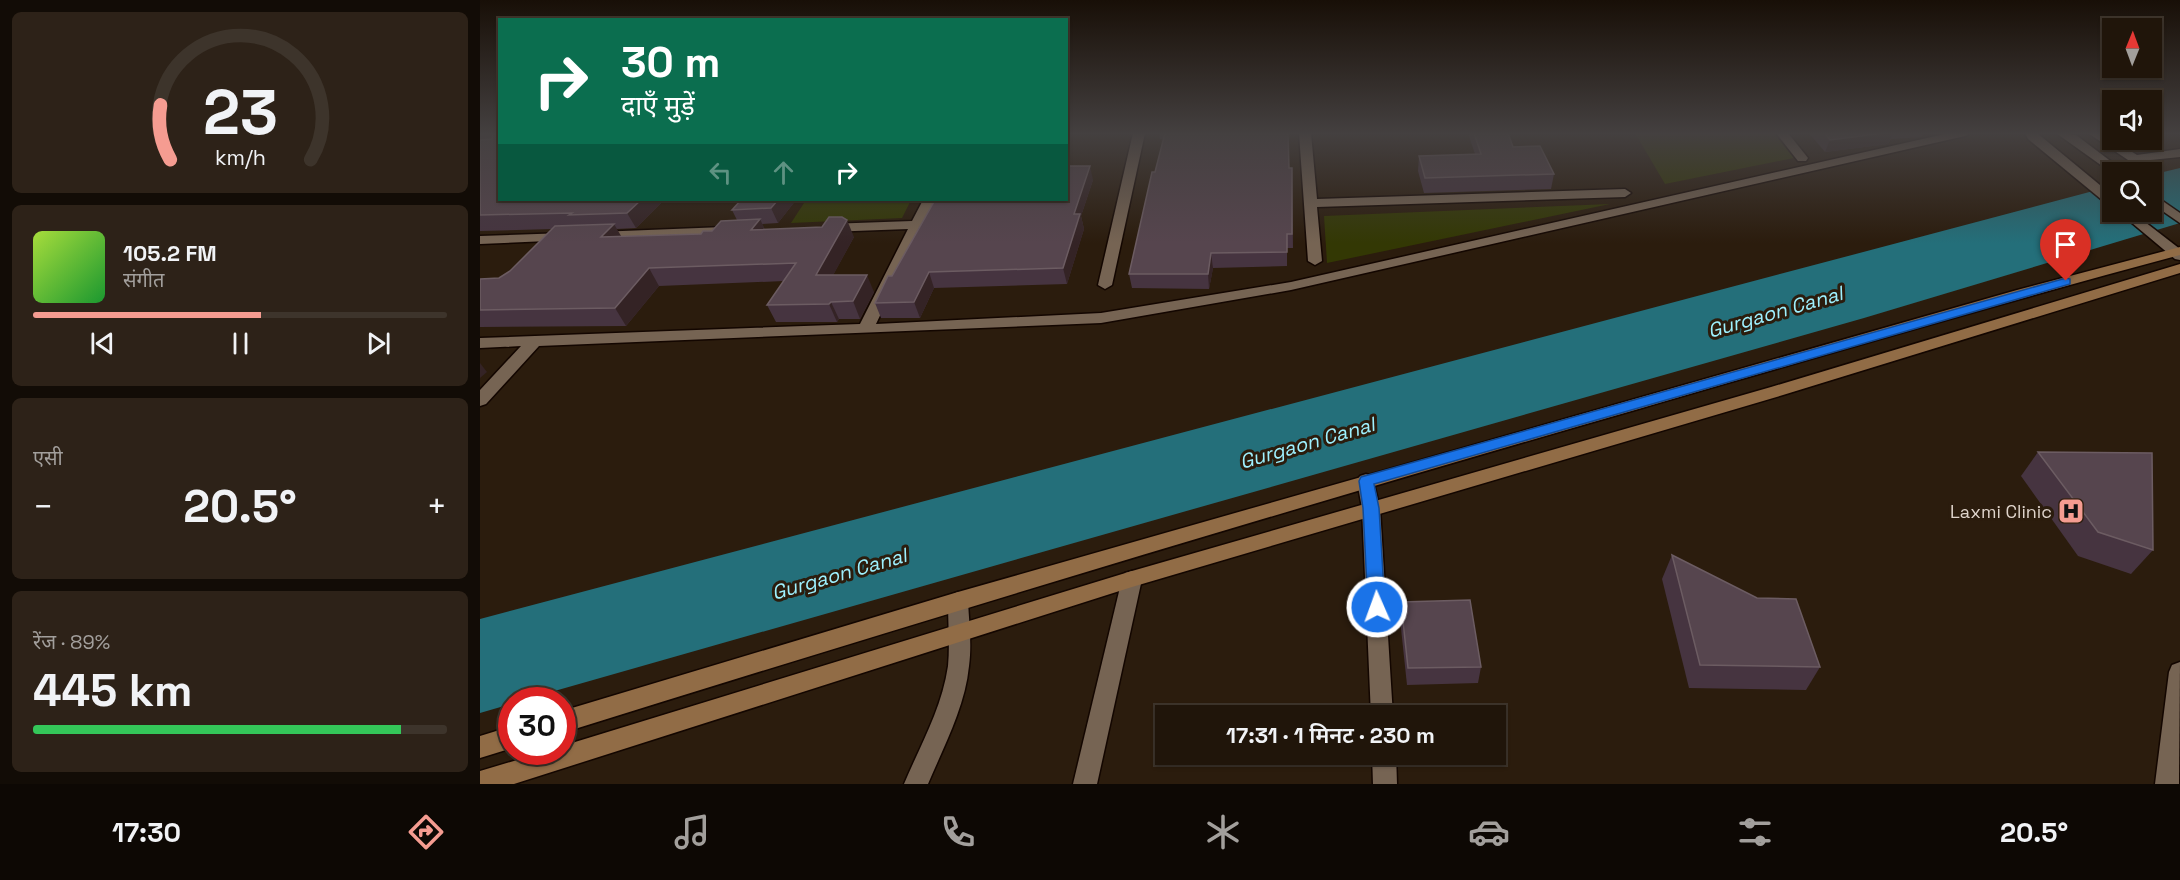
<!DOCTYPE html>
<html lang="hi">
<head>
<meta charset="utf-8">
<style>
	:root { --surface:#20150a; --page:#2d2218; --text:#f1f3f6; --muted:#a29f9c; --line:#3d342b; --accent:#f59c91 }
	body { margin:0; font-family:"Space Grotesk","Noto Sans Devanagari",sans-serif; background:var(--page); color:var(--text); height:100vh; display:flex; flex-direction:column; font-size:22px; white-space:nowrap }
	* { box-sizing:border-box; margin:0 }
	p { font-size:20px; color:var(--muted) }
	.icon { flex:none; width:33px; height:33px; fill:none; stroke:currentColor; stroke-width:2; stroke-linecap:round; stroke-linejoin:round }
	.map { position:relative; flex:1; overflow:hidden }
	.details { display:flex; flex-direction:column; gap:12px; padding:12px; background:#120c06; width:480px }
	.details>* { flex:none }
	.hud { position:absolute; left:18px; top:18px; width:570px; height:183px; border-radius:0px; box-shadow:0 2px 4px #0004,0 0 0 2px var(--line); background:#0b6e4f; color:#fff; overflow:hidden }
	.needle { width:39px; rotate:1deg }
	.controls { position:absolute; left:1622px; top:18px; display:grid; gap:12px }
	.controls a { display:grid; place-items:center; width:60px; height:60px; border-radius:0px; background:var(--surface); box-shadow:0 2px 4px #0004,0 0 0 2px var(--line); font-size:30px }
	.speed { position:absolute; left:18px; top:687px; display:flex; gap:12px; font-size:30px; font-weight:700; text-align:center }
	.speed>* { display:grid; place-content:center; width:78px; height:78px; border-radius:50%; background:var(--surface); box-shadow:0 2px 4px #0004,0 0 0 2px var(--line); line-height:1 }
	.speed .limit { border:9px solid #d22; background:#fff; color:#111 }
	.pin { position:absolute; display:grid; place-items:center; width:51px; height:51px; color:#fff; margin:-62px -26px; border-radius:50% 50% 50% 0; rotate:-45deg; box-shadow:0 0 6px #0007 }
	.pin .icon { rotate:45deg }
	.me { position:absolute; width:66px; margin:-33px; rotate:358deg; stroke-linejoin:round; filter:drop-shadow(0 0 4px #0008) }
	.turn { display:flex; align-items:center; gap:21px; height:126px; padding:0 24px; font-size:27px }
	.turn .icon { width:78px; height:78px; stroke-width:2.5 }
	.turn b { display:block; font-size:42px; line-height:51px }
	.lanes { display:flex; align-items:center; height:57px; padding:0 24px; background:#0003; justify-content:center; gap:30px; direction:ltr }
	.lanes .off { opacity:.35 }
	.big { font-size:45px; font-weight:600; line-height:1.1 }
	.details .widget { flex:1; display:flex; flex-direction:column; justify-content:center; gap:9px; min-width:0; padding:0 21px; border-radius:9px; background:var(--page) }
	.details .dial { align-items:center; gap:0 }
	.dial svg { height:156px; overflow:visible; fill:none; stroke:var(--line); stroke-width:7; stroke-linecap:round; text-anchor:middle }
	.dial text { fill:var(--text); stroke:none }
	.song { display:flex; align-items:center; gap:18px }
	.cover { width:72px; height:72px; border-radius:9px; background:linear-gradient(135deg,hsl(80 70% 55%),hsl(130 70% 35%)) }
	.played { height:6px; border-radius:3px; background:linear-gradient(90deg,var(--accent) 55%,var(--line) 55%) }
	.keys { display:flex; justify-content:space-around; direction:ltr }
	.heat { display:flex; justify-content:space-between; align-items:center; font-size:33px; direction:ltr }
	.charge { height:9px; border-radius:4px; background:linear-gradient(90deg,#34c759 89%,var(--line) 0) }
	.trip { position:absolute; left:675px; top:705px; width:351px; height:60px; border-radius:0px; background:var(--surface); box-shadow:0 2px 4px #0004,0 0 0 2px var(--line); font-weight:600; line-height:60px; text-align:center }
	.tab-bar { display:flex; height:96px; justify-content:space-around; align-items:center; background:#0d0804; color:var(--muted) }
	.tab-bar .icon { width:42px; height:42px }
	.tab-bar .active { color:var(--accent) }
	.tab-bar b { font-size:27px; color:var(--text) }
	main { display:flex; flex:1; min-height:0 }
	.map>svg:first-child { display:block }
</style>
</head>
<body>
<main>
<section class="details">
<div class="widget dial"><svg viewBox="0 0 100 80">
<path d="M14 69A42 42 0 1 1 86 69"/>
<path d="M14 69A42 42 0 0 1 9 41" stroke="#f59c91"/>
<text x="50" y="56" font-size="32" font-weight="700">23</text>
<text x="50" y="72" font-size="11">km/h</text>
</svg></div>
<div class="widget">
<div class="song"><i class="cover"></i><div><b>105.2 FM</b><p>संगीत</p></div></div>
<div class="played"></div>
<div class="keys"><svg class="icon" aria-label="previous" viewBox="0 0 24 24"><path d="M18 5L8 12l10 7zM5 5v14"/></svg><svg class="icon" aria-label="pause" viewBox="0 0 24 24"><path d="M8 5v14M16 5v14"/></svg><svg class="icon" aria-label="next" viewBox="0 0 24 24"><path d="M6 5l10 7-10 7zM19 5v14"/></svg></div>
</div>
<div class="widget"><p>एसी</p>
<div class="heat"><a>−</a><b class="big">20.5°</b><a>+</a></div>
</div>
<div class="widget"><p>रेंज · 89%</p><b class="big">445 km</b><div class="charge"></div></div>
</section>
<div class="map">
<svg width="1700" height="784" viewBox="0 0 1700 784">
	<rect width="100%" height="100%" fill="#2b1c0d"/>
	<!-- green -->
	<g fill="#333804">
		<path d="M1155,133h139l20,25 -129,26z"/>
		<path d="M326,200h105l-9,18 -111,5z"/>
		<path d="M1130,204l-283,59 -3,-47z"/>
	</g>
	<!-- water -->
	<path fill="#246f7a" d="M1700,168v55l-316,95 -1341,382h-11l-1,4 -31,9v-94l1632,-433v26h39v-37z"/>
	<g fill="none" stroke-linecap="round" stroke-linejoin="round">
		<!-- minor casing -->
		<g stroke="#130600" stroke-width="3">
			<g id="minor">
				<path d="M653,133h12l-33,152 -7,4 -7,-4z"/>
				<path d="M819,133h12l6,66 308,-10 6,4 -6,4 -308,10 5,54 -7,4 -7,-4z"/>
				<path d="M1296,133h12l20,25 -2,3h-8z"/>
				<path d="M1469,133h22l-6,3 -674,154 -190,33 -562,23 -53,58 -6,2v-16l41,-44 -41,2v-10l380,-14 48,-95 -80,3 -7,-4 7,-4 84,-3 11,-21h12l-59,124 225,-11 190,-31z"/>
				<path d="M1608,133h14l35,22 43,-6v8l-49,5z"/>
				<path d="M244,227l7,4 -2,3 -132,6 -7,-4 7,-4z"/>
				<path d="M86,233l5,1 2,3 -2,3 -91,4v-8z"/>
				<path d="M886,474l6,2 8,32 13,208h-22l-9,-208 -5,-27 3,-5z"/>
				<path d="M652,571l7,2 3,6 -45,205h-24l49,-205 3,-6z"/>
				<path d="M478,592l7,3 3,6c1,22 4,43 1,65 -4,41 -25,80 -41,118h-24c16,-38 38,-76 44,-118 2,-21 0,-43 0,-65l3,-6z"/>
				<path d="M1700,662l-1,122h-24l14,-112 3,-7z"/>
				<path d="M892,754h24l1,30h-24z"/>
			</g>
		</g>
		<!-- tertiary casing -->
		<g stroke="#130600" stroke-width="3">
			<g id="tertiary">
				<path d="M1545,133h12l75,62v10l-5,-1 -79,-65z"/>
				<path d="M1576,133l20,2 49,37 -13,1z"/>
				<path d="M1671,193l29,20v10l-29,-20z"/>
				<path d="M1639,212h13l48,37v11l-5,-1z"/>
			</g>
		</g>
		<!-- secondary casing -->
		<g stroke="#130600" stroke-width="3">
			<g id="secondary">
				<path d="M1700,247v8c-180,48 -359,101 -538,153 -361,104 -721,213 -1080,325v-22l396,-119 1059,-302z"/>
				<path d="M1700,264v9l-397,122 -651,192 -618,197h-34v-13l64,-19h18v-6l570,-175 639,-184z"/>
				<path d="M32,726v22l-32,10v-22z"/>
			</g>
		</g>
		<!-- minor -->
		<use href="#minor" fill="#766453" fill-rule="evenodd"/>
		<!-- tertiary -->
		<use href="#tertiary" fill="#766453" fill-rule="evenodd"/>
		<!-- secondary -->
		<use href="#secondary" fill="#916c46" fill-rule="evenodd"/>
	</g>
	<!-- wall -->
	<g fill="#463440">
		<path d="M0,133h20v67h164l-28,28 -20,1 5,8 80,-3 11,-3 25,-11 -5,-10 9,-10h55l-18,23 -16,1 3,6 89,7 -21,38 41,17 -14,27h-21l-2,3h-61l-9,-17 17,-24 -125,5 -33,40 -146,1v-48l19,-1 11,-7 43,-42 -73,2z"/>
		<path d="M679,133h129l1,35h3l1,80h-6v18l-74,2 -4,21 -77,-1 -3,-14 34,-135h-3z"/>
		<path d="M988,133h40l5,14 41,27 -3,15 -127,4 -6,-22 1,-15 56,-2z"/>
		<path d="M1329,133h114l-2,4 -30,2 -3,5 -63,8z"/>
		<path d="M613,180l-12,36 3,13 -17,55 -133,4 -14,30h-39l-6,-15 17,-27z"/>
		<path d="M1558,452l115,98 -22,24 -53,-18 -57,-80z"/>
		<path d="M1192,555l148,112 -14,23 -117,-2 -27,-109z"/>
		<path d="M921,602l80,65 -3,16 -71,2 -7,-66z"/>
	</g>
	<!-- shaded-wall -->
	<g fill="#342325">
		<path d="M1404,133h9l-5,11 -63,8 5,-12z"/>
		<path d="M610,166l3,14 -12,36 3,13 -17,55 -4,-16 11,-54z"/>
		<path d="M161,200h23l-28,28 -9,-15z"/>
		<path d="M298,200h18l-18,23 -7,-15z"/>
		<path d="M280,219l8,17 -17,-6z"/>
		<path d="M367,220l7,17 -30,55 -8,-17z"/>
		<path d="M134,224l10,17 -23,-4z"/>
		<path d="M731,253l2,15 -4,21 -1,-15z"/>
		<path d="M169,268l10,18 -33,40 -11,-18z"/>
		<path d="M449,272l5,16 -14,30 -6,-16z"/>
		<path d="M387,275l7,17 -14,27 -7,-18z"/>
		<path d="M351,302l8,17 -2,3 -8,-18z"/>
		<path d="M0,363l7,9 -7,6z"/>
	</g>
	<!-- building -->
	<g fill="#56454e" stroke="#6c5c62" stroke-width="1.5">
		<path d="M13,133h7v67h141l-14,13 -58,2 3,-2 -92,2v-75l12,-1z"/>
		<path d="M685,133h123l1,35h3v66h-5v18l-76,1 -3,21h-79l23,-102h3z"/>
		<path d="M994,133h34l5,14 27,-1 14,28 -129,4 -6,-22 62,-2z"/>
		<path d="M1345,133h59l-54,7z"/>
		<path d="M586,166h24l-16,48h6l-17,54 -134,4 -15,30 -39,1 13,-27h4l43,-76h131z"/>
		<path d="M261,200h37l-7,8 -39,2z"/>
		<path d="M349,217h13l5,3 -31,55h51l-14,26 -22,1 -2,2 -62,1 29,-42 -147,5 -34,40 -135,2v-31l19,-1 11,-7 45,-45 59,-2 -13,13 100,-3 2,-3h9l9,-10 39,-2 -9,11 71,-3z"/>
		<path d="M1558,452l114,1 1,97 -55,-18z"/>
		<path d="M1192,555l85,43 39,1 24,68 -120,-2z"/>
		<path d="M990,600l11,67 -73,1 -7,-66z"/>
	</g>
	<!-- sky -->
	<linearGradient id="sky" x2="0" y2="1"><stop stop-color="#180f07"/><stop offset="0.55" stop-color="#444040"/><stop offset="1" stop-color="#444040" stop-opacity="0"/></linearGradient>
	<rect width="1700" height="243" fill="url(#sky)"/>
	<!-- route -->
	<path fill="#1a73e8" stroke="#114b97" stroke-width="1.5" d="M1586,278l4,1v5l-696,200 5,24 6,99 -2,5 -6,2 -6,-2 -3,-5 -5,-99 -4,-27 2,-4z"/>
	<!-- icons -->
	<defs>
		<g id="hospital-square" transform="scale(1.35)"><rect x="-9" y="-9" width="18" height="18" rx="4" fill="#f59c91" stroke="#2b1c0d"/><path d="M-5-5h3v3.5h4V-5h3V5h-3V1.5h-4V5h-3Z" fill="#111"/></g>
	</defs>
	<g fill-rule="evenodd">
		<use href="#hospital-square" x="1591" y="511"/>
	</g>
	<g text-anchor="middle" dominant-baseline="central" stroke-width="6" stroke-linejoin="round" paint-order="stroke">
		<!-- poi labels -->
		<g font-size="18" fill="#dfd4cb" stroke="#2b1c0d" text-anchor="end">
			<text x="1572" y="511">Laxmi Clinic</text>
		</g>
		<!-- water labels -->
		<g font-size="20" font-style="italic" fill="#9ef1ff" stroke="#2b1c0d">
			<text transform="translate(1295 312) rotate(-16)">Gurgaon Canal</text>
			<text transform="translate(827 443) rotate(-16)">Gurgaon Canal</text>
			<text transform="translate(359 574) rotate(-16)">Gurgaon Canal</text>
		</g>
	</g>
</svg>
<div class="controls">
<a><svg class="needle" viewBox="-14 -14 28 28"><path d="M0-13l5 13h-10z" fill="#e53935"/><path d="M0 13l5-13h-10z" fill="#a29f9c"/></svg></a>
<a><svg class="icon" aria-label="sound" viewBox="0 0 24 24"><path d="M4 9h4l5-4v14l-5-4H4zM17 9q2 3 0 6"/></svg></a>
<a><svg class="icon" aria-label="search" viewBox="0 0 24 24"><circle cx="10" cy="10" r="6"/><path d="M15 15l6 6"/></svg></a>
</div>
<div class="speed"><div class="limit">30</div></div>
<div class="pin" style="left:1586px;top:281px;background:#d93025"><svg class="icon" aria-label="arrive" viewBox="0 0 24 24"><path d="M6 21V4h12l-3 4 3 4H6"/></svg></div>
<svg class="me" style="left:897px;top:607px" viewBox="-20 -20 40 40"><circle r="17" fill="#1a73e8" stroke="#fff" stroke-width="3"/><path d="M0-11L8 9 0 5-8 9z" fill="#fff"/></svg>
<div class="trip">17:31 · 1 मिनट · 230 m</div>
<div class="hud">
<div class="turn"><svg class="icon" aria-label="right" viewBox="0 0 24 24"><path d="M7 20v-9h11M14 6l5 5-5 5"/></svg><div><b>30 m</b>दाएँ मुड़ें</div></div>
<div class="lanes"><svg class="icon off" aria-label="left" viewBox="0 0 24 24"><path d="M17 20v-9H6M10 6l-5 5 5 5"/></svg><svg class="icon off" aria-label="ahead" viewBox="0 0 24 24"><path d="M12 20V5M6 11l6-6 6 6"/></svg><svg class="icon" aria-label="right" viewBox="0 0 24 24"><path d="M7 20v-9h11M14 6l5 5-5 5"/></svg></div>
</div>
</div>
</main>
<nav class="tab-bar">
<b>17:30</b>
<svg class="icon active" aria-label="directions" viewBox="0 0 24 24"><path d="M12 3l9 9-9 9-9-9zM9 14v-3h6M13 9l2 2-2 2"/></svg>
<svg class="icon" aria-label="music" viewBox="0 0 24 24"><path d="M9 18V5l10-2v13"/><circle cx="6" cy="18" r="3"/><circle cx="16" cy="16" r="3"/></svg>
<svg class="icon" aria-label="phone" viewBox="0 0 24 24"><path d="M5 4h4l2 5-3 2q2 4 5 5l2-3 5 2v4C11 20 4 13 5 4z"/></svg>
<svg class="icon" aria-label="climate" viewBox="0 0 24 24"><path d="M12 3v18M4 7l16 10M4 17L20 7"/></svg>
<svg class="icon" aria-label="car" viewBox="0 0 24 24"><path d="M5 17H2v-5l4-1 3-4h7l3 4 3 1v5h-3M9 17h6M6 11h13"/><circle cx="7" cy="17" r="2"/><circle cx="17" cy="17" r="2"/></svg>
<svg class="icon" aria-label="filters" viewBox="0 0 24 24"><path d="M4 7h16M4 17h16"/><circle cx="9" cy="7" r="2"/><circle cx="15" cy="17" r="2"/></svg>
<b>20.5°</b>
</nav>
</body>
</html>
